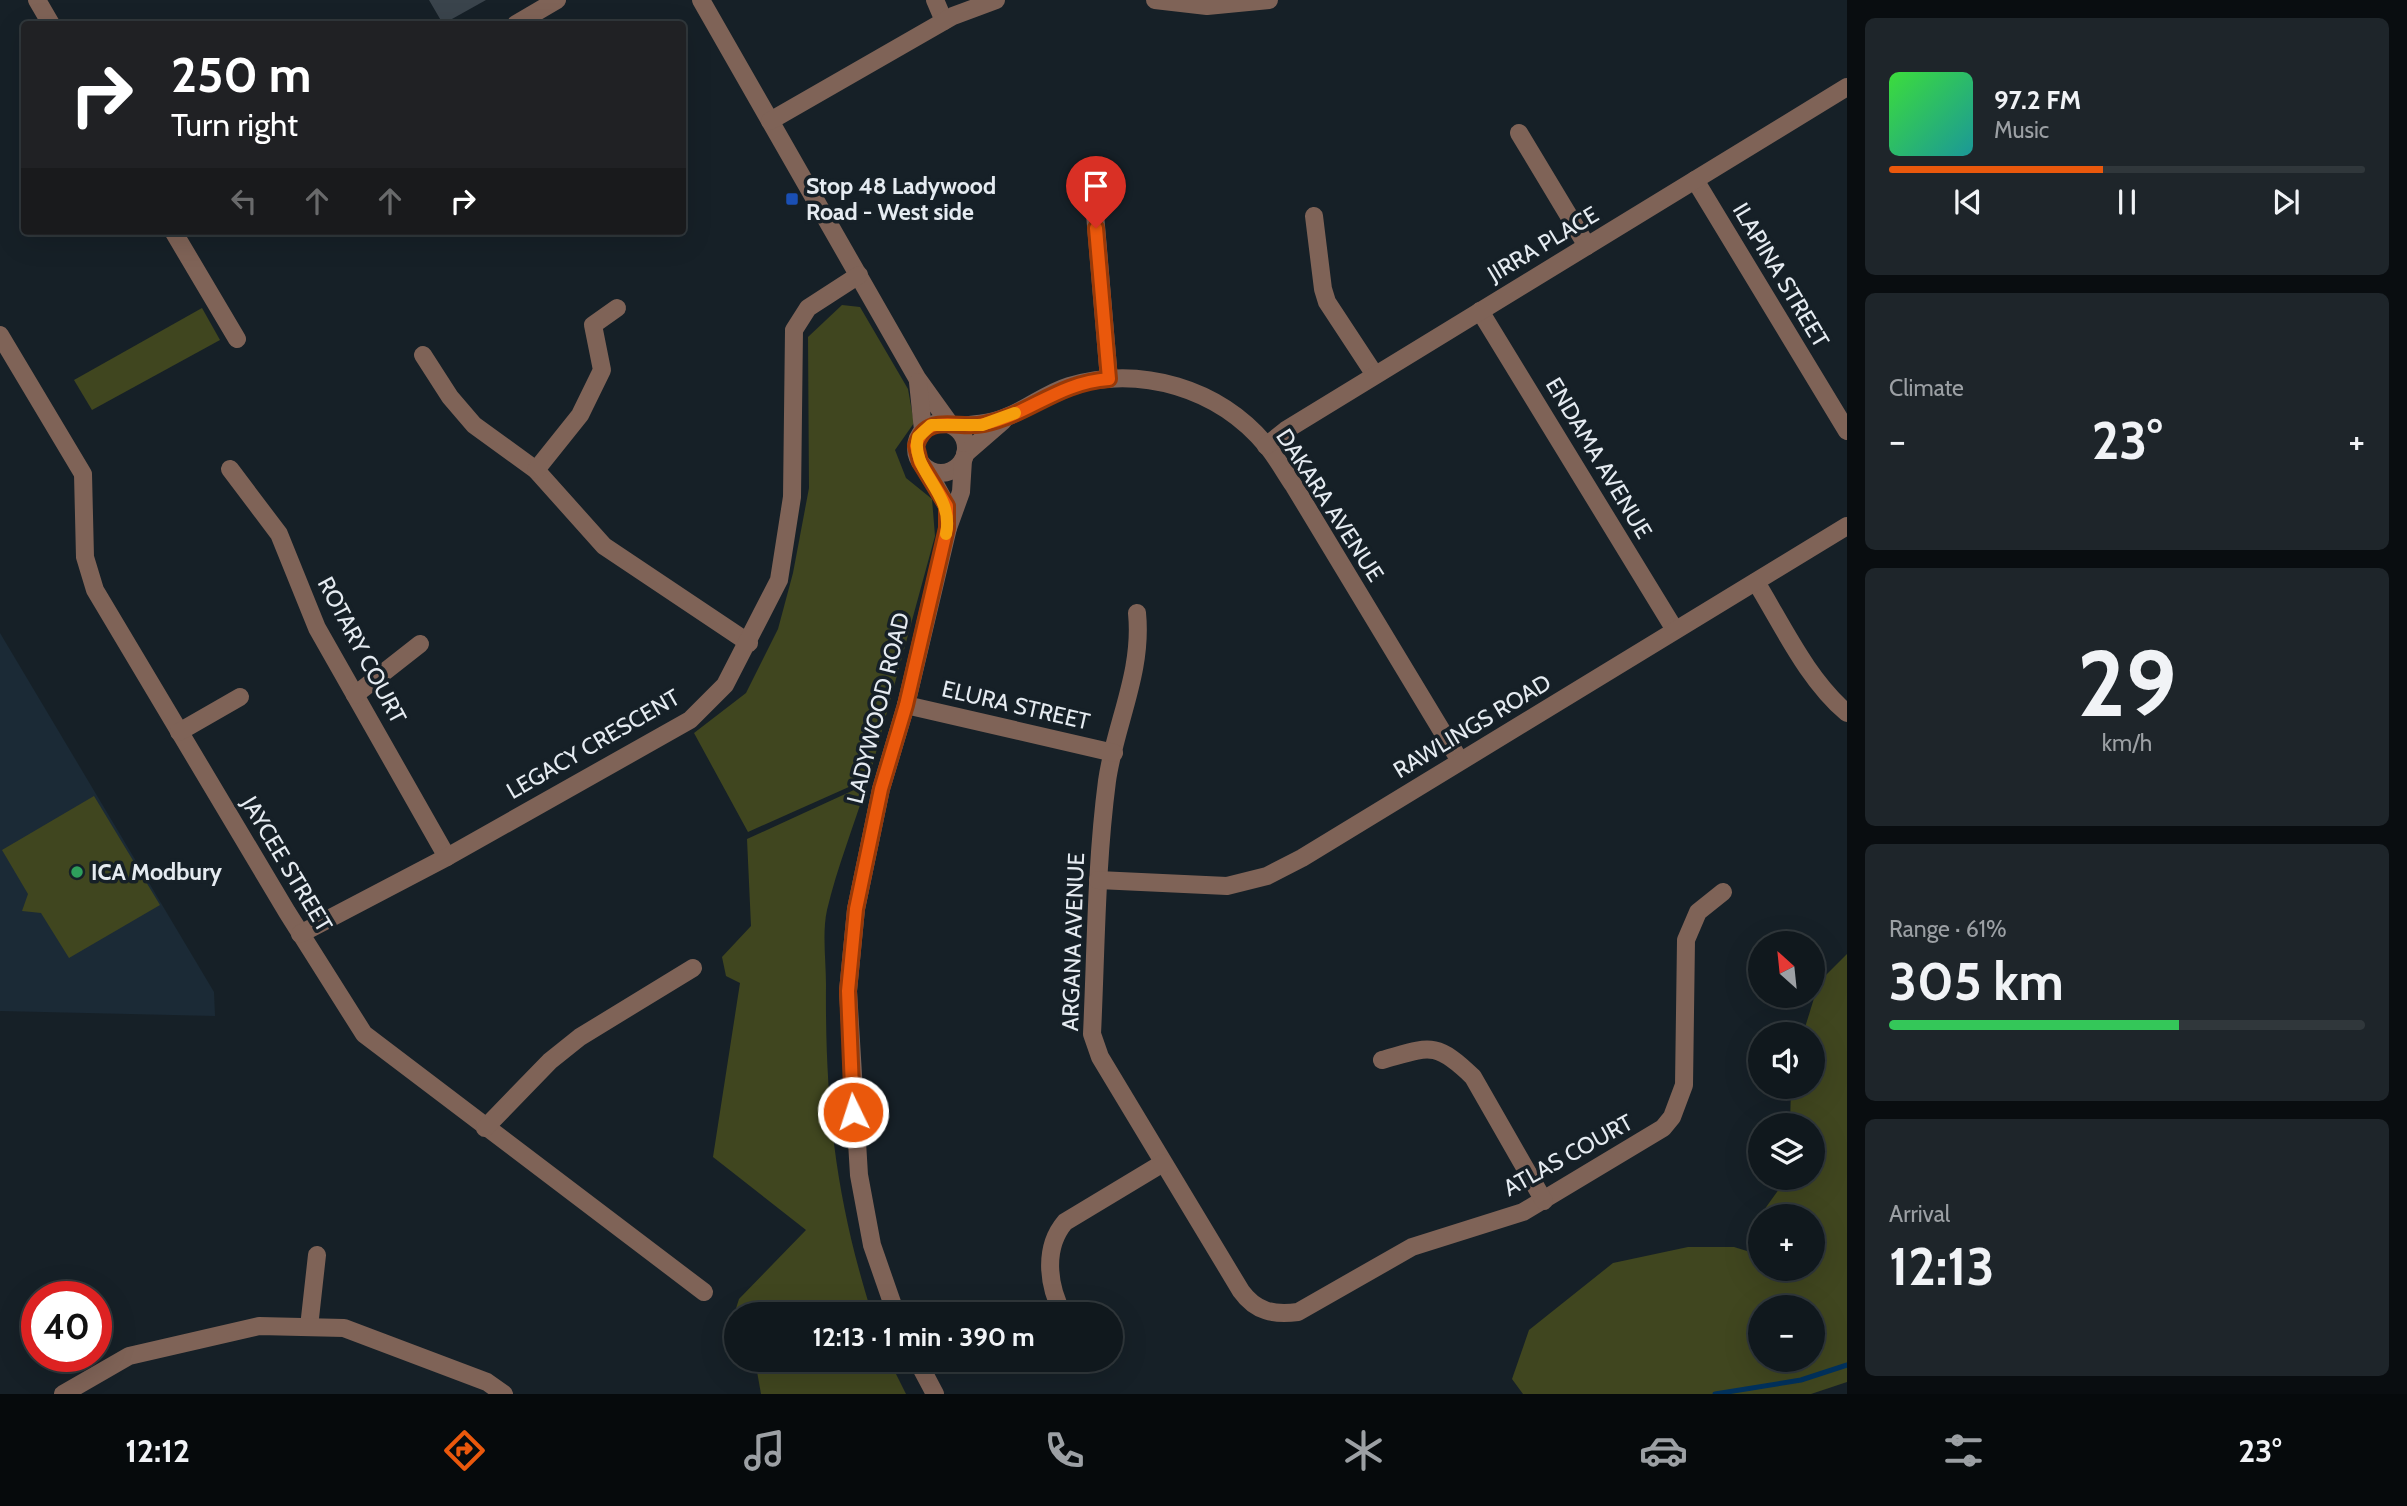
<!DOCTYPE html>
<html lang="en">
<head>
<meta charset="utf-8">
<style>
	:root { --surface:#10181d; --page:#1e252a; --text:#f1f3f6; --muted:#9ca0a4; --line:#30373b; --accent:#ea580c }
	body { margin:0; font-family:Cabin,sans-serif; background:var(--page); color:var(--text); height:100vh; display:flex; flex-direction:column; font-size:26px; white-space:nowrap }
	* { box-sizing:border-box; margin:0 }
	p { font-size:23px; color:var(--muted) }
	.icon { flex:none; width:38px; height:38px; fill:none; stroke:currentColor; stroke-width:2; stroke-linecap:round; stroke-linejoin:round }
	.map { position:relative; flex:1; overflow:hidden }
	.side { display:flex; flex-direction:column; gap:18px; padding:18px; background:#090d10; width:560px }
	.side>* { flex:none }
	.banner { position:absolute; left:21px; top:21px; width:665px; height:214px; border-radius:7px; box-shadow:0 7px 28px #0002,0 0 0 2px var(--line); background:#202124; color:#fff; overflow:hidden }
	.needle { width:46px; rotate:333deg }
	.buttons { position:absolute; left:1748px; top:931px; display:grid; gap:14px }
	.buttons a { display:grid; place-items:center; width:77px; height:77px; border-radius:50%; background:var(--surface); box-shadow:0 7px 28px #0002,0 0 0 2px var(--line); font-size:35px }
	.speed { position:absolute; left:21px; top:1281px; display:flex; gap:14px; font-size:35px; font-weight:700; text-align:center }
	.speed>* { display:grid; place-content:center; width:91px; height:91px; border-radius:50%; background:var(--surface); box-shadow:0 7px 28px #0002,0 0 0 2px var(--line); line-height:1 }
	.speed .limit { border:10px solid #d22; background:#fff; color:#111 }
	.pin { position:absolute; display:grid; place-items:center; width:60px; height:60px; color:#fff; margin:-72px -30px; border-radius:50% 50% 50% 0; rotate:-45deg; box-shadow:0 0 7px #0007 }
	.pin .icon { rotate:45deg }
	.me { position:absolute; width:77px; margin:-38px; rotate:356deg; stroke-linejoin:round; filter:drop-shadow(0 0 5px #0008) }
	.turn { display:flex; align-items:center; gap:24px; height:147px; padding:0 35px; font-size:32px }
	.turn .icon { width:91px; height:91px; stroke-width:2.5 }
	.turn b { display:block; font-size:49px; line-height:60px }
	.lanes { display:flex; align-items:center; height:66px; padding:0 35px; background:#0003; justify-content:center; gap:35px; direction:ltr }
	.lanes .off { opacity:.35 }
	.big { font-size:52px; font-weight:700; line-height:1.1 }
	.side .widget { flex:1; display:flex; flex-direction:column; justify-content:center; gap:10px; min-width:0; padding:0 24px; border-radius:10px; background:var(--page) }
	.side .dial { align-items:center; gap:0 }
	.dial b { font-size:91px; line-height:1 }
	.song { display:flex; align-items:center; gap:21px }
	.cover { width:84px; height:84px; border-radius:10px; background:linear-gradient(135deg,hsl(120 70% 55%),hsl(180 70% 35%)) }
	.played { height:7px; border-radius:4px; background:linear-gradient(90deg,var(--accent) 45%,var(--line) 45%) }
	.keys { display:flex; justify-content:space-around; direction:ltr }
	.heat { display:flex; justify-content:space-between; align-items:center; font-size:38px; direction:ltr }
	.charge { height:10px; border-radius:5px; background:linear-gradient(90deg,#34c759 61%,var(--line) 0) }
	.trip { position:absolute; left:724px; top:1302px; width:399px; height:70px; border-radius:35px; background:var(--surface); box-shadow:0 7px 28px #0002,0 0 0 2px var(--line); font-weight:700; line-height:70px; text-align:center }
	.menu { display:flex; height:112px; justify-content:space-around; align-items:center; background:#060a0c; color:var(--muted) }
	.menu .icon { width:49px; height:49px }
	.menu .selected { color:var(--accent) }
	.menu b { font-size:32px; color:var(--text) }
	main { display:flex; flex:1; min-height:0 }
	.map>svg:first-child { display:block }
</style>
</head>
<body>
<main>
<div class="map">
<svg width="1847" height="1394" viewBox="0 0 1847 1394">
	<rect width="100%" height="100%" fill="#162027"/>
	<!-- built -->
	<path fill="#1b2a36" d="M0,633l214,359 1,24 -215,-5z"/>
	<!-- green -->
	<g fill="#40461f" fill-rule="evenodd">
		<path d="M842,305l18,2 48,82 6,34 -19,27 11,28 26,21 3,37 -66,242 -121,54 -54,-99 52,-40 32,-64 15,-56 16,-85 -1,-151z"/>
		<path d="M202,308l18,32 -128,70 -18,-30z"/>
		<path d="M867,784c-13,41 -30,84 -40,126 -5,23 -1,51 -1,75 -1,120 10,215 46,329h-135v13l-5,-6 7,-22 67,-69 -93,-73 27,-174 -14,-7 -4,-19 29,-31 -4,-87z"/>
		<path d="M94,796l66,109 -91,53 -28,-45 -19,-2 6,-17 -26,-44z"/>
		<path d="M1847,954v428l-36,12h-288l-11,-15 17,-49 84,-67 75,-16h46l26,8v14h53v-53l-54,1 28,-39h26v-53h-23l1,-38h22v-53h-10l16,-52zM1760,1307h53v53h-53z"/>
		<path d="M755,1360h134l17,34h-145z"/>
	</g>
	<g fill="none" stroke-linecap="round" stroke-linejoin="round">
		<!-- stream -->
		<path stroke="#01315c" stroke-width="5" d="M1715,1394l86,-14 46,-15"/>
	</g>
	<!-- building -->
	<path fill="#3a444c" d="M429,0h57l-43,24z"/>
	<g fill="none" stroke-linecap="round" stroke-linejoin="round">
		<!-- minor -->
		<g stroke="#7f6357" stroke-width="18">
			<path d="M37,0l14,24"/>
			<path d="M701,0l216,378 33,46"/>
			<path d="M935,0l9,21"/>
			<path d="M1155,0l52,6 62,-6"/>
			<path d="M516,24l41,-24"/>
			<path d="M770,121l183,-105 43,-16"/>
			<path d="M1519,133l68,113"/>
			<path d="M1695,180l152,251"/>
			<path d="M1094,202l15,177"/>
			<path d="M1314,216l9,73 4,13 48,73"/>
			<path d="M173,231l64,108"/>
			<path d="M1480,311l195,319"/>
			<path d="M0,335l83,139 2,83 10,33 192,322 77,122 340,258"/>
			<path d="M423,355l27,42 24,28 62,45 68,76 145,97"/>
			<path d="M918,382l5,48"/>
			<circle cx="941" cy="448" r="25"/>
			<path d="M954,426c18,-1 35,-2 52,-9 22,-8 40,-24 63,-31 72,-21 150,2 198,60 10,12 18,27 27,40l166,275"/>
			<path d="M1266,446l20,-16 561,-343"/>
			<path d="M965,454l38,-33"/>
			<path d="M230,469l49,65 38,94 130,229"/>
			<path d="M927,469l20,37 1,22"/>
			<path d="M536,470l44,-55 22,-45 -9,-45 24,-17"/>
			<path d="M1756,582c27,44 51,97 91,131"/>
			<path d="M1137,613c6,60 -22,111 -30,168 -11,84 -11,169 -15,253l8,23 141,234c15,21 33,24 57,21l114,-65 111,-35 140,-84 9,-11 12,-32 2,-145 12,-28 25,-20"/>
			<path d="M355,695l65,-51"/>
			<path d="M906,705l208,48"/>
			<path d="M179,732l61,-35"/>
			<path d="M1098,880l129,6 40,-10 35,-18 545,-332"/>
			<path d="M300,934l147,-77 243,-137 35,-35 54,-105 13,-83 2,-167 14,-22 51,-33"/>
			<path d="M1382,1060c47,-13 53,-20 91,17l71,124"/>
			<path d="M485,1128l65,-67 30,-24 113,-69"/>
			<path d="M896,1314l-24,-69 -13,-70 -11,-184 8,-82 25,-120 25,-84 42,-177 13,-36 2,-32"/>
			<path d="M1063,1314c-15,-28 -20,-66 2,-92l98,-59"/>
			<path d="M309,1327l8,-72"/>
			<path d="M917,1360l18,34"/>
			<path d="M63,1394l66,-38 130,-30 85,2 143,54 17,12"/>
		</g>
	</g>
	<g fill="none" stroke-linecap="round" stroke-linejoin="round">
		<!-- route casing -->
		<g stroke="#983908" stroke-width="18">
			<path id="route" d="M853,1112l-5,-121 8,-82 25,-120 25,-84 41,-177v-22l-27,-44 -4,-16c10,-35 42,-16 68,-22 46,-10 73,-41 125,-45l-13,-151"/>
		</g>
		<!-- route -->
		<use href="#route" stroke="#ea580c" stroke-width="12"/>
		<!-- slow -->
		<path stroke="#f59e0b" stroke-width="12" d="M946,534c9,-41 -37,-64 -28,-97l13,-12h51l33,-12"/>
	</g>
	<!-- markers -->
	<rect fill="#1a4fb4" stroke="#162027" stroke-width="2.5" x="785" y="192" width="14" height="14" rx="3.5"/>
	<circle fill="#2e9e5b" stroke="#162027" stroke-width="2.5" cx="77" cy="872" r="7"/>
	<g text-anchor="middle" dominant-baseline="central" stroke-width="7" stroke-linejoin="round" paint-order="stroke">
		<!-- poi labels -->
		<g font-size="23" font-weight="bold" fill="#e5ebf1" stroke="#162027" text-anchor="start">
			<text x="806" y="186">Stop 48 Ladywood<tspan x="806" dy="26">Road - West side</tspan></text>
			<text x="91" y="872">ICA Modbury</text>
		</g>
		<!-- street labels -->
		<g font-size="23" fill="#e5ebf1" stroke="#162027">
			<text transform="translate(1543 244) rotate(-31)">JIRRA PLACE</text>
			<text transform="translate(1781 275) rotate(59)">ILAPINA STREET</text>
			<text transform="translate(1599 458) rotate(59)">ENDAMA AVENUE</text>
			<text transform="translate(1330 505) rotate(57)">DAKARA AVENUE</text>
			<text transform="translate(362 650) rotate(62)">ROTARY COURT</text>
			<text transform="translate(1016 705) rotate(13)">ELURA STREET</text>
			<text transform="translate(878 708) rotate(-76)">LADYWOOD ROAD</text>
			<text transform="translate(1472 726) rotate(-31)">RAWLINGS ROAD</text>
			<text transform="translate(593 744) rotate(-30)">LEGACY CRESCENT</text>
			<text transform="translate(287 864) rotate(59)">JAYCEE STREET</text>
			<text transform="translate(1073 942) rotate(-88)">ARGANA AVENUE</text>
			<text transform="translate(1568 1155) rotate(-29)">ATLAS COURT</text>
		</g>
	</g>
</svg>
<div class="buttons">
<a><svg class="needle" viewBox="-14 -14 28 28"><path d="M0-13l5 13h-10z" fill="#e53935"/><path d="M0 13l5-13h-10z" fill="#9ca0a4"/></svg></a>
<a><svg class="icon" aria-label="sound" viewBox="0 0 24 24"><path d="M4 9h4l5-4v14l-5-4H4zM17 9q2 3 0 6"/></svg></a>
<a><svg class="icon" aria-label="layers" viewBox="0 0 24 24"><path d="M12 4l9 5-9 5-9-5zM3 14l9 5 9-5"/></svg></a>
<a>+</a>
<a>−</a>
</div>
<div class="speed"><div class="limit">40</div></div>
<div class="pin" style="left:1096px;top:228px;background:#d93025"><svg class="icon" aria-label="arrive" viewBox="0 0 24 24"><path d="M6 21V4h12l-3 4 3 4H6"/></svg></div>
<svg class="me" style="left:853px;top:1112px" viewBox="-20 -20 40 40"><circle r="17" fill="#ea580c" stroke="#fff" stroke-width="3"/><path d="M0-11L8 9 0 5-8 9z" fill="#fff"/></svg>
<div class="trip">12:13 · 1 min · 390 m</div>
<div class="banner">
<div class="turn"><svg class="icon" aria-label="right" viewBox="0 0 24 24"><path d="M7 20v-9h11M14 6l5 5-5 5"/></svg><div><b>250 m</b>Turn right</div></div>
<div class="lanes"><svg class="icon off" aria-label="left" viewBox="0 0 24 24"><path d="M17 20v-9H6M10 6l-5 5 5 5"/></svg><svg class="icon off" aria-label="ahead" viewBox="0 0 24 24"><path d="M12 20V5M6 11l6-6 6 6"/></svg><svg class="icon off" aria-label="ahead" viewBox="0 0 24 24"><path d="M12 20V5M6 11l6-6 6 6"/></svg><svg class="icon" aria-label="right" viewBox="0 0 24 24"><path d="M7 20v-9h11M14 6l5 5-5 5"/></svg></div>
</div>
</div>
<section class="side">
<div class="widget">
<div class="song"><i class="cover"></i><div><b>97.2 FM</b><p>Music</p></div></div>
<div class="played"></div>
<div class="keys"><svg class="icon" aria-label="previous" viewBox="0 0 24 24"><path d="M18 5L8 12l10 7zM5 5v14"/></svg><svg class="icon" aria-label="pause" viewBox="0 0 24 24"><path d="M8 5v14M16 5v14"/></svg><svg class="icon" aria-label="next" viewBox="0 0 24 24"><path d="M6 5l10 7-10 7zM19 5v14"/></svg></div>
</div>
<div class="widget"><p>Climate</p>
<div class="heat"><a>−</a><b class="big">23°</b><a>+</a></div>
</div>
<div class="widget dial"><b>29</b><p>km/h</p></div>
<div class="widget"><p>Range · 61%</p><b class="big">305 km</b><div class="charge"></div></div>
<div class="widget"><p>Arrival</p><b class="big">12:13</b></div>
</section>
</main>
<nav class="menu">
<b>12:12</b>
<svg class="icon selected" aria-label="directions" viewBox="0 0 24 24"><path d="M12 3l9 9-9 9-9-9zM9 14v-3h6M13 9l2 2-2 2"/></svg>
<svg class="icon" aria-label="music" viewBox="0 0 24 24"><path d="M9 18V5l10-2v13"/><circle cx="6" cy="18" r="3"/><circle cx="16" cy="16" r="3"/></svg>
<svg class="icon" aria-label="phone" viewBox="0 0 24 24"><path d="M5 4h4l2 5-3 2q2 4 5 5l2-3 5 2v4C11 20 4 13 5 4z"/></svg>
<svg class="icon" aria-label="climate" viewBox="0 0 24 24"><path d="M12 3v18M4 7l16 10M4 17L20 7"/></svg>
<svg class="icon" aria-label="car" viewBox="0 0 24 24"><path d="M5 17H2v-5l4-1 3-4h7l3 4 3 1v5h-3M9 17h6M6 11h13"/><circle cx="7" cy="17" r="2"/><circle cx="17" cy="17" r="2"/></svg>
<svg class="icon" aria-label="filters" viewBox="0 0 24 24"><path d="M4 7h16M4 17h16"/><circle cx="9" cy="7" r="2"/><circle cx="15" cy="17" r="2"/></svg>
<b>23°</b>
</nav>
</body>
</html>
